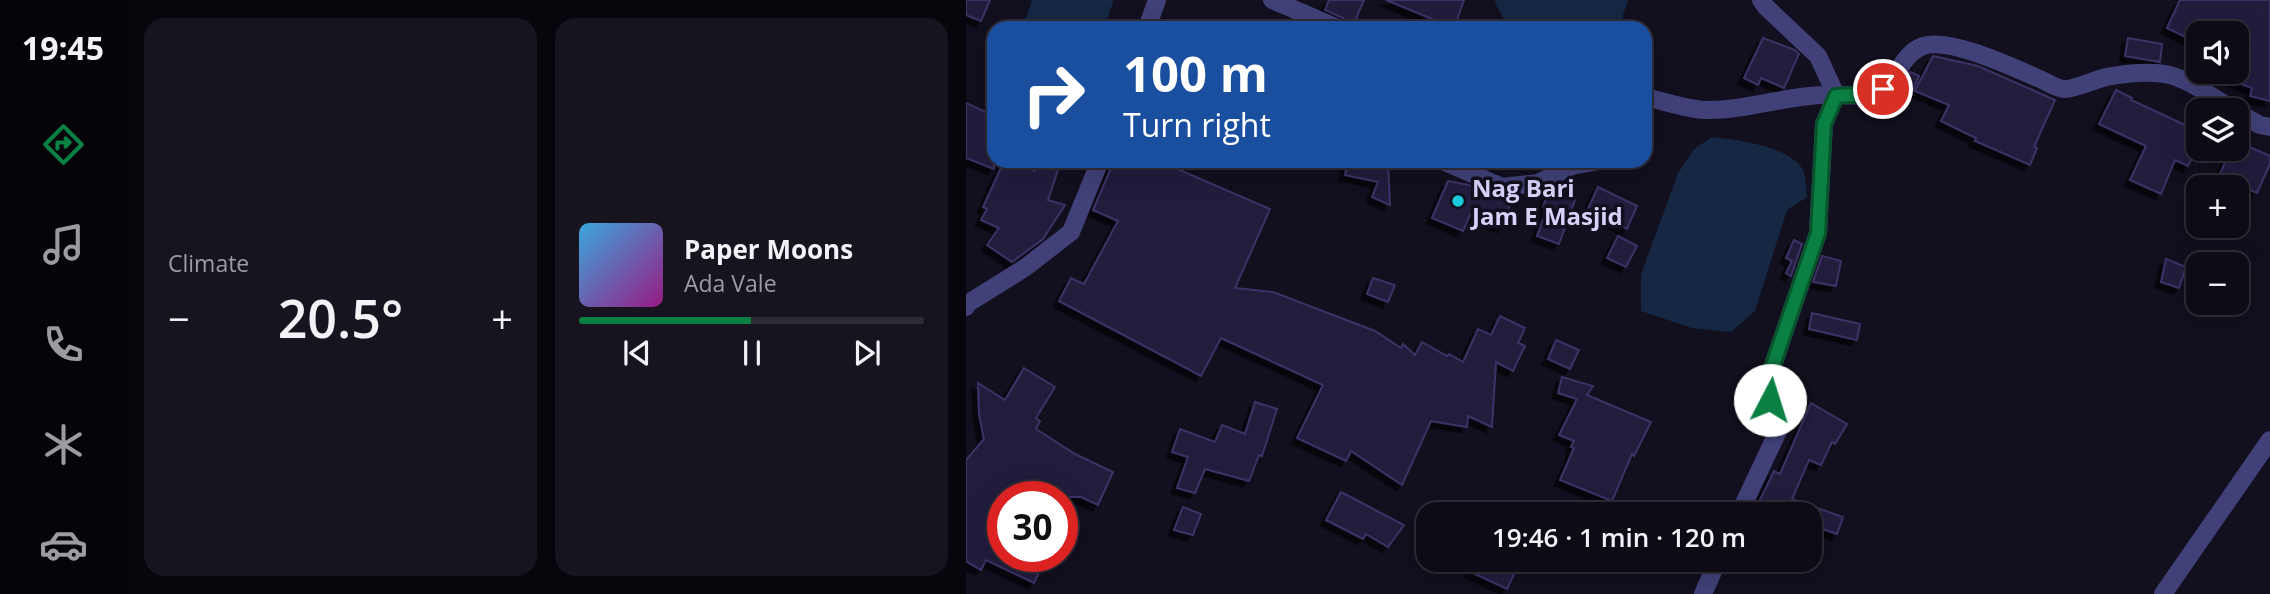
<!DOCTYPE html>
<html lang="en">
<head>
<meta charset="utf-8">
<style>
	:root { --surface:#0e0b16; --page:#17141f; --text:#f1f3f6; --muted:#9b9ba1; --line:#2e2b35; --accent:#0b8043 }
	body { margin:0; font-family:"Open Sans",sans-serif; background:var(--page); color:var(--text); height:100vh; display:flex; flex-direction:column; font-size:26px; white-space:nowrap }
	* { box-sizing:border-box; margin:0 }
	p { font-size:23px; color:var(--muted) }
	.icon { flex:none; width:38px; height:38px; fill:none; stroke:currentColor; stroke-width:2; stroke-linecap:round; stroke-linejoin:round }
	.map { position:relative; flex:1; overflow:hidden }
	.details { display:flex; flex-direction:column; gap:18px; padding:18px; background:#08060c; width:840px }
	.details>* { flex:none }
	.hud { position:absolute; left:21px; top:21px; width:665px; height:147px; border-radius:21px; box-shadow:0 7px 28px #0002,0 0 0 2px var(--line); background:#1a4fa0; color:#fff; overflow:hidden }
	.tools { position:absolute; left:1220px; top:21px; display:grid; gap:14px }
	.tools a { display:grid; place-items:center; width:63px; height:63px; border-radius:14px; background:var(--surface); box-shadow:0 7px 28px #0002,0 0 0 2px var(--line); font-size:35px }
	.speed { position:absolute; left:21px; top:481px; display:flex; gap:14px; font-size:35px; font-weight:700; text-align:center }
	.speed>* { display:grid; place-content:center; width:91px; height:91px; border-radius:50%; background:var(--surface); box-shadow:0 7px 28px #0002,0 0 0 2px var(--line); line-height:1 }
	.speed .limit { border:10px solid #d22; background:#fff; color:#111 }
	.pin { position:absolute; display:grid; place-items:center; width:60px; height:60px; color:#fff; margin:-30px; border:4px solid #fff; border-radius:50%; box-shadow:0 2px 7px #0007 }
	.me { position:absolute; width:77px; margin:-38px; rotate:5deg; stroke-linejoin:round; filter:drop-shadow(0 0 5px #0008) }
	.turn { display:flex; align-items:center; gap:24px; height:147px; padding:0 21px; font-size:32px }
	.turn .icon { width:91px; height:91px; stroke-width:2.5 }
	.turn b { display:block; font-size:49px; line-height:60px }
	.big { font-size:52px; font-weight:600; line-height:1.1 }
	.details .widget { flex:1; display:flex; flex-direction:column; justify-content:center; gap:10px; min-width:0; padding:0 24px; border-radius:21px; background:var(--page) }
	.song { display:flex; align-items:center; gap:21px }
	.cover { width:84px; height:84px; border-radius:10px; background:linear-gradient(135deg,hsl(200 70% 55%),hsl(310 70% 35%)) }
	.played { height:7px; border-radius:4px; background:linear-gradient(90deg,var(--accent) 50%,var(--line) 50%) }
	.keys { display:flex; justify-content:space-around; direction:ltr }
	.heat { display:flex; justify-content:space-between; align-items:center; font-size:38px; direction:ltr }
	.details .tiles { flex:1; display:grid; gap:18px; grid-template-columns:repeat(2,1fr) }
	.trip { position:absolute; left:450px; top:502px; width:406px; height:70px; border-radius:21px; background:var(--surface); box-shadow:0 7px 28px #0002,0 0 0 2px var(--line); font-weight:600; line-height:70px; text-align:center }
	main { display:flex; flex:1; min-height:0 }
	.menu { display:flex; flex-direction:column; width:126px; justify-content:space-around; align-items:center; background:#060409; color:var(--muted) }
	.menu .icon { width:49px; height:49px }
	.menu .selected { color:var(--accent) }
	.menu b { font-size:32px; color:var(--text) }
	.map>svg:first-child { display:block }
</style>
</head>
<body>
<main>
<nav class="menu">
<b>19:45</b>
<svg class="icon selected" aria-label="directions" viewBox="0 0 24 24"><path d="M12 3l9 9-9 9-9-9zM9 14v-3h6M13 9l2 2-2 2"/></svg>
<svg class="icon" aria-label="music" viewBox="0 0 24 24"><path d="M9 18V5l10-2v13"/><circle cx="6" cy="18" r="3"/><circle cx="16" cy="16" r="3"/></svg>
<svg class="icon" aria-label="phone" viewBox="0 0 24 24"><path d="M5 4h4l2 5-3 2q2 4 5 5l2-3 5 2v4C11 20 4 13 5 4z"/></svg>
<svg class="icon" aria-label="climate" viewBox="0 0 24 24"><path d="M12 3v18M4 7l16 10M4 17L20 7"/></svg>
<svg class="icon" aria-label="car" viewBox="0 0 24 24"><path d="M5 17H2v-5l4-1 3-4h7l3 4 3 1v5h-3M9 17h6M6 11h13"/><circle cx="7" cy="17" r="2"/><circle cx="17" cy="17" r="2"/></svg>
</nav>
<section class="details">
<div class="tiles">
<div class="widget"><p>Climate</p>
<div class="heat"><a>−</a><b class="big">20.5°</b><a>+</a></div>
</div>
<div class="widget">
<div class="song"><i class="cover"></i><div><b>Paper Moons</b><p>Ada Vale</p></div></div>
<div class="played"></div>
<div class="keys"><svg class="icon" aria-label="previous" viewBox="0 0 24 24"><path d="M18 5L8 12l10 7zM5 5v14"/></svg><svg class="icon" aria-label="pause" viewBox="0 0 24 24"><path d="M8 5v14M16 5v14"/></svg><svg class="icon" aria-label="next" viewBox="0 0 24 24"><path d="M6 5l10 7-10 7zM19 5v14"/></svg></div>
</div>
</div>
</section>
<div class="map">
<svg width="1304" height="594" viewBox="0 0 1304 594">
	<defs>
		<filter id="shadow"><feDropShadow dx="-5.5" dy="5.5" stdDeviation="0" flood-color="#0009"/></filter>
	</defs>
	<rect width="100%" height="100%" fill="#120f1e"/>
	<!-- water -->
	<g fill="#152743">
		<path d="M66,0h82l-10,28h-82z"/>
		<path d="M528,0h134l-9,28h-111z"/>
		<path d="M746,137c25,3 78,9 91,33 3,7 3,20 4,27l-20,13 -32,101 -24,21 -39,-4 -51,-17v-37l37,-101 16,-24z"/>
	</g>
	<!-- building -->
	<g fill="#241d3d" stroke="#3c3266" stroke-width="2" filter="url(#shadow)">
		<path d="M0,0h24l-9,21 -15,-6z"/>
		<path d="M363,0h35l-12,28h-3l-6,-10 -18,-8z"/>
		<path d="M420,0h78l-10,28z"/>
		<path d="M1214,0h90v101l-20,-5 2,-8 -21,-8 3,-8h2v-12l7,-27h-45v10l-31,-15z"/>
		<path d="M797,38l32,12 4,4 -15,34 -23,-10 -3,7 -14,-7z"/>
		<path d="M1162,38l34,6 -2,18 -35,-6z"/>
		<path d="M967,56l45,10 77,34 -21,47 3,1 -7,17 -55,-24 1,-3 -35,-17 8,-16 -34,-14z"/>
		<path d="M944,72l9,4 -14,33 -14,-7z"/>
		<path d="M1150,90l16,8 -1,2 67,31v15l-10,20 -13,-6 -14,34 -31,-14 16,-34 -47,-22z"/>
		<path d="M0,103l28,13v53l-28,-11z"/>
		<path d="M1270,141l34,15v8l-13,29 -38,-17 12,-27h5z"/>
		<path d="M38,161h7l24,10 3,-10h23l-13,39 17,5 -22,34 -31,23 -25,-17 12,-17 -18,-8 6,-11 -4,-2z"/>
		<path d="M148,161h45l111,48 -35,79 38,4 102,39 26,17 2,-4 12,11 7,-13 25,14 2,-2 14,8 15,-33 13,6 9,-19 25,12 -7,15 7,3 -12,25 -17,-9 -4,65 -24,-11 -1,11 -36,-6 -29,64 -51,-34 -5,10 -49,-23 26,-53 -102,-47 -20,38 -142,-75 12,-23 13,6 34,-63 -25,-11z"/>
		<path d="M382,161h40l2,44 -18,-8 6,-15 -33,-7z"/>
		<path d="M482,181l21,4 29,13 14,-1 -9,30 -33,-12 -7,16 -31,-13z"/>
		<path d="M632,187l39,19 -10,23 -40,-18z"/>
		<path d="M583,190l26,10 -16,44 -22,-8 10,-27 -4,-2z"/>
		<path d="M652,236l19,10 -11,21 -19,-9z"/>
		<path d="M828,240l8,4 -11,32 -5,-3 6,-12 -6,-3z"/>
		<path d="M856,256l19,5 -5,25 -23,-4z"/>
		<path d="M1200,259l20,8 -7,21 -18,-6z"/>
		<path d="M407,278l22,7 -7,17 -21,-8z"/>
		<path d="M846,313l48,11 -3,16 -48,-11z"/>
		<path d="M590,340l23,10 -9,19 -22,-10z"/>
		<path d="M58,368l31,19 -19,31 4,3 -4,8 39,25 38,18 -15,33 -17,-8h-78v59h44l-13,27 -48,-23 -5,10 -15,-9v-101l18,-21 -5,-25 -1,-31 27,17z"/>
		<path d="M596,377l31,9 -6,9 64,27 -17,34 -2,-2 -20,47 -52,-21 14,-32 -3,-1 3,-6 -15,-6 18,-36 -19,-6z"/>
		<path d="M289,402l22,7 -15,47 -3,-1 -10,26 -44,-12 -10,24 -18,-5 11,-31 -16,-5 8,-23 35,13 7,-17 23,9z"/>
		<path d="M845,403l36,21 -12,20 -3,-2 -11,23 -12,-5 -17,39 51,18 -6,17 -24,-8 4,-12h-53l-9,-4 19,-39 6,3z"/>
		<path d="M375,492l63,33 -16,22 -22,-13 -3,5 -37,-19z"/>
		<path d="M217,507l18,7 -8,21 -19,-5z"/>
		<path d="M510,560h45l-14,29 -36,-17z"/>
	</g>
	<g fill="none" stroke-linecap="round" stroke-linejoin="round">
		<!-- minor -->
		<g stroke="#414078" stroke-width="18">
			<path d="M306,0l66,28"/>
			<path d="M181,28l10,-28"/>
			<path d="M679,97c19,4 40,12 60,13 44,1 87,-17 131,-15l-18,-39 -52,-49 -5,-7"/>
			<path d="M1270,112l24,13 10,2"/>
			<path d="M477,161l59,26 36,-4 34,-17 27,-5"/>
			<path d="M0,307l1,-3 59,-37 45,-35 29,-71"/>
			<path d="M773,514l41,-87 -10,-27 1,-29 47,-138 6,-109 12,-29c14,0 36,3 47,-6 15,-12 19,-35 40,-43 27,-9 91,22 117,33 7,3 17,10 25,10 10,0 29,-9 41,-12 67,-12 74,0 128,33"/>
			<path d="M737,594l15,-34"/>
			<path d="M1197,594l107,-154"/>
		</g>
	</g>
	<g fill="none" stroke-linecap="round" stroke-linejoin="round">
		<!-- route casing -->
		<g stroke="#07532c" stroke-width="18">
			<path id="route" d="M804,400l1,-29 47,-138 6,-109 12,-28 31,-2 16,-5"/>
		</g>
		<!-- route -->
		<use href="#route" stroke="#0b8043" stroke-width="12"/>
	</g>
	<!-- markers -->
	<circle fill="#1bcadd" stroke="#120f1e" stroke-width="2.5" cx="492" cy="201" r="7"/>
	<g text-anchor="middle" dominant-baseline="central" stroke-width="7" stroke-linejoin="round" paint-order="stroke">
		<!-- poi labels -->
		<g font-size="24" font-weight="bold" fill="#d6d2f9" stroke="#120f1e" text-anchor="start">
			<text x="506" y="187">Nag Bari<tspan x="506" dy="28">Jam E Masjid</tspan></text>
		</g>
	</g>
</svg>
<div class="tools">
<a><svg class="icon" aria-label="sound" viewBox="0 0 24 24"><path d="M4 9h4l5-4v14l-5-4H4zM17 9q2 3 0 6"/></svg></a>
<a><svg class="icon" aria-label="layers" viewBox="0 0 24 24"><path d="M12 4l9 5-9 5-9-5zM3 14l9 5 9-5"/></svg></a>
<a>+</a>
<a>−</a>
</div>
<div class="speed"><div class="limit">30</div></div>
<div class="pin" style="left:917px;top:89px;background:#d93025"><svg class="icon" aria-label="arrive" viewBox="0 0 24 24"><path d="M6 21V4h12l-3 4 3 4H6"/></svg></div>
<svg class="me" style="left:804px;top:400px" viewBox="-20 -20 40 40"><circle r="19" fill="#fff"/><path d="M0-13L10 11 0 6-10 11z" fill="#0b8043"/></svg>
<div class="trip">19:46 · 1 min · 120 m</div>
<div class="hud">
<div class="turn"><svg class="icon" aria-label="right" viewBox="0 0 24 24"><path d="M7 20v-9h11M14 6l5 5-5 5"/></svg><div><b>100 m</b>Turn right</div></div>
</div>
</div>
</main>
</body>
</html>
